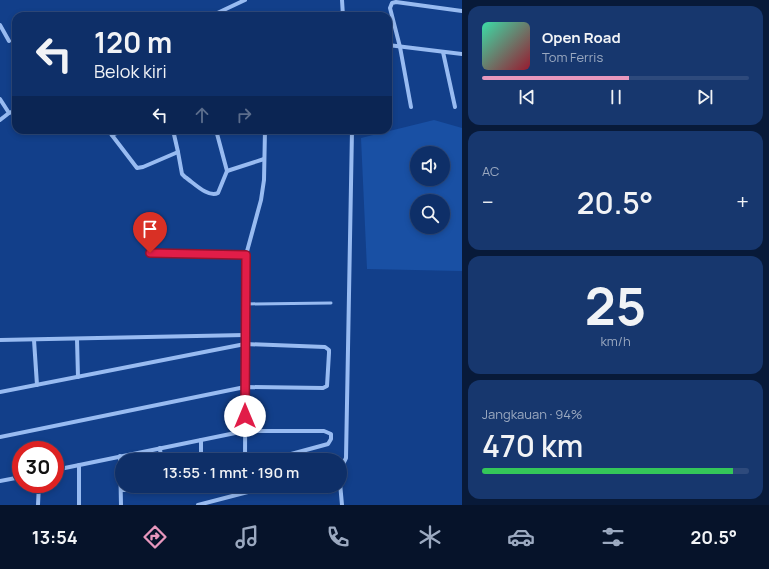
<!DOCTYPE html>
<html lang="id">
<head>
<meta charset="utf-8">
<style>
	:root { --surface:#0e2f68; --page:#17376e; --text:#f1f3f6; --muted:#9ba9c0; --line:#2e4a7c; --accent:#e797bd }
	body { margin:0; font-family:Manrope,sans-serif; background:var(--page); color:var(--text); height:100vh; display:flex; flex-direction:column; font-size:15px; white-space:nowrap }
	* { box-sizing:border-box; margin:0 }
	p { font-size:13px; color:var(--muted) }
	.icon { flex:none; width:22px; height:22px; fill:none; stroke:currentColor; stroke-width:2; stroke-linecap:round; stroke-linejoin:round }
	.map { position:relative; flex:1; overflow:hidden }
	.sheet { display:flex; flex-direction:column; gap:6px; padding:6px; background:#081a39; width:307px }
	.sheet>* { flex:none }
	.hud { position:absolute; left:12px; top:12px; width:380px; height:122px; border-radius:12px; box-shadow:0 2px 6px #0003,0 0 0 1px var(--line); background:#0e2f68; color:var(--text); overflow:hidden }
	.controls { position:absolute; left:410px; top:146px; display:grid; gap:8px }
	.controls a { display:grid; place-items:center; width:40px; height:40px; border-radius:50%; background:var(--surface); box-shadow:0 2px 6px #0003,0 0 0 1px var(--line); font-size:20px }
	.speed { position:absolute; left:12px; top:441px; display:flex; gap:8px; font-size:20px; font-weight:700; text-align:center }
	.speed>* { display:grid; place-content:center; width:52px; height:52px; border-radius:50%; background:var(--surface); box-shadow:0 2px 6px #0003,0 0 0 1px var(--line); line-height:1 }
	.speed .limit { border:6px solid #d22; background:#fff; color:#111 }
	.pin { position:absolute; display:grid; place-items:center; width:34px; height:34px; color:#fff; margin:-41px -17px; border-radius:50% 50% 50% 0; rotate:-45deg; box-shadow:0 0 4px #0007 }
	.pin .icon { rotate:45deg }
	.me { position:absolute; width:44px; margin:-22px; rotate:0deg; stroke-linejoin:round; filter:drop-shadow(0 0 3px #0008) }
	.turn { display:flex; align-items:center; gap:14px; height:84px; padding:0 16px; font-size:18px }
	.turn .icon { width:52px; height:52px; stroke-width:2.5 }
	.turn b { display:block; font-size:28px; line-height:34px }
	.lanes { display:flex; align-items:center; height:38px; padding:0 16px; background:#0003; justify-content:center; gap:20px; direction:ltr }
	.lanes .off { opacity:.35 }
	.big { font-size:30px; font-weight:600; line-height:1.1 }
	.sheet .card { flex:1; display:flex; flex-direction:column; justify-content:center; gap:6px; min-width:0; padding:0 14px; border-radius:12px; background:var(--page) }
	.sheet .dial { align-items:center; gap:0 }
	.dial b { font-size:52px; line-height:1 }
	.song { display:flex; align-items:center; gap:12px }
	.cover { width:48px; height:48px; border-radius:6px; background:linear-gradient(135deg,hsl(160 70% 55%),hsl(350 70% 35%)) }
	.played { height:4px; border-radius:2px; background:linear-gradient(90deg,var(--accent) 55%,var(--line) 55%) }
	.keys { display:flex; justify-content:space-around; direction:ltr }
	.heat { display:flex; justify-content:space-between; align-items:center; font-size:22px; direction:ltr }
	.charge { height:6px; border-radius:3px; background:linear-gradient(90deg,#34c759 94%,var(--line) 0) }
	.trip { position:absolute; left:115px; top:453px; width:232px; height:40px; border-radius:20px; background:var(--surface); box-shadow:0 2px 6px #0003,0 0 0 1px var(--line); font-weight:600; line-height:40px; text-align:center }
	.menu { display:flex; height:64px; justify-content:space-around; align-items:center; background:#06132a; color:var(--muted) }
	.menu .icon { width:28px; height:28px }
	.menu .on { color:var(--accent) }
	.menu b { font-size:18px; color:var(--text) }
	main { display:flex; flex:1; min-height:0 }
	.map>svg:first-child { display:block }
</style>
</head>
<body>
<main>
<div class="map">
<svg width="462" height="505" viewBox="0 0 462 505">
	<rect width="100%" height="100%" fill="#123f8a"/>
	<!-- green -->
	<path fill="#1950a4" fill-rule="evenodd" d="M434,120l28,8v143l-95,-2 -6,-131zM417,153h26v26h-26zM417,201h26v26h-26z"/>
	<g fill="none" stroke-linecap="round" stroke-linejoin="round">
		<!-- lane -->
		<g stroke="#98bbf1" stroke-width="3">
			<path d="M150,253l96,2"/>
			<path d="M245,304l86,-1"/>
		</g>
		<!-- street -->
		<g stroke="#98bbf1" stroke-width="4">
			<path d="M342,0l1,16"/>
			<path d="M211,16l34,-16"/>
			<path d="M0,25l9,16"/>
			<path d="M388,45l74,9"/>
			<path d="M443,52l12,55"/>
			<path d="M0,99l9,14"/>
			<path d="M411,107l-11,-60 -10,-39 2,-5 4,-1 66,9"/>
			<path d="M0,120l9,-7 7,-3"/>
			<path d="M108,130l29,38 6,-1 35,-15 4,22 3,3c9,6 23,21 33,16l9,-22 -11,-41"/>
			<path d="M173,130l5,22"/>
			<path d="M112,135l12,-5"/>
			<path d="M227,171l37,-12"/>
			<path d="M77,339l1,38"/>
			<path d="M0,340l245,-5"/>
			<path d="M34,340l3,45"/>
			<path d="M0,392l245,-48 80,3 4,3v3l-2,33 -4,2 -78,-1 -245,50"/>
			<path d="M201,440v20"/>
			<path d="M160,448l1,12"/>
			<path d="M120,456l1,49"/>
			<path d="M245,460l1,-205 15,-55 3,-20 1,-50"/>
			<path d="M79,465v40"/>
			<path d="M340,467l3,-3 3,-6 6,-328"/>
			<path d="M55,470l190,-39h79l7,3v5l-3,5 -59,16"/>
			<path d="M0,481l21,-4"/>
			<path d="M340,483l2,22"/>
			<path d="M121,490h36l16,-4"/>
			<path d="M38,505l1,-21"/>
			<path d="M198,505l73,-19"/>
		</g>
	</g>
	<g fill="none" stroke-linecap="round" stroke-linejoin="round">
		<!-- route casing -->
		<g stroke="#92132f" stroke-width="10">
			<path id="route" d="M150,253l96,2 -1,161"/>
		</g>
		<!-- route -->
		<use href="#route" stroke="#e11d48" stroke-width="7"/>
	</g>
</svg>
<div class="controls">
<a><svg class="icon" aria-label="sound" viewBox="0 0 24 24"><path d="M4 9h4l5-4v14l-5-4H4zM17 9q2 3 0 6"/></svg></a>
<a><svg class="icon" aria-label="search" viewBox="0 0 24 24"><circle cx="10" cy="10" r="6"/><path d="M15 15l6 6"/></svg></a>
</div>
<div class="speed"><div class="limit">30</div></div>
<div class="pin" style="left:150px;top:253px;background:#d93025"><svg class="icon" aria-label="arrive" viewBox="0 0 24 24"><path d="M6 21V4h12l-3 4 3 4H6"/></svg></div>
<svg class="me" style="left:245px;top:416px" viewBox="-20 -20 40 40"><circle r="19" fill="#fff"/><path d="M0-13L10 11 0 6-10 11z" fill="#e11d48"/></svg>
<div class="trip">13:55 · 1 mnt · 190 m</div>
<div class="hud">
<div class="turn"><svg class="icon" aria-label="left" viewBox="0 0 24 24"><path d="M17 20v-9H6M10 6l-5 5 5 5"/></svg><div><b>120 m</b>Belok kiri</div></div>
<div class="lanes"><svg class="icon" aria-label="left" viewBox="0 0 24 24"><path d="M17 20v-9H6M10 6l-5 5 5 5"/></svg><svg class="icon off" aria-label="ahead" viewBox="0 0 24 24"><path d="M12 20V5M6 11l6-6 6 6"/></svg><svg class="icon off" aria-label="right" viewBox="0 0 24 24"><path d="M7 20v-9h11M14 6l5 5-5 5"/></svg></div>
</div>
</div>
<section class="sheet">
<div class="card">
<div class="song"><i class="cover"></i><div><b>Open Road</b><p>Tom Ferris</p></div></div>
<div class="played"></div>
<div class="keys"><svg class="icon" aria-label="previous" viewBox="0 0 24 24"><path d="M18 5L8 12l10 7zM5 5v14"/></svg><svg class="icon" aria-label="pause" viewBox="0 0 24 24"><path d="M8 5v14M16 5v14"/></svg><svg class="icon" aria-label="next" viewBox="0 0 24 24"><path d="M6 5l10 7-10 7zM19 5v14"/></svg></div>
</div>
<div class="card"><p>AC</p>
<div class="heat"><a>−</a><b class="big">20.5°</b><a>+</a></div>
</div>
<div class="card dial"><b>25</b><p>km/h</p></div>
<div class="card"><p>Jangkauan · 94%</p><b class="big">470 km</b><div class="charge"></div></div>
</section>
</main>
<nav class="menu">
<b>13:54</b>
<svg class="icon on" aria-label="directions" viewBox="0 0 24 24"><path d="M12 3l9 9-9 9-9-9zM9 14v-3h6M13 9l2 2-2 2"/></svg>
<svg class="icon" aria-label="music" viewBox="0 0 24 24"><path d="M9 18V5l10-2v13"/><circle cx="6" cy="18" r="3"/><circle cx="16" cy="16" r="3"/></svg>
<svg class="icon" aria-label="phone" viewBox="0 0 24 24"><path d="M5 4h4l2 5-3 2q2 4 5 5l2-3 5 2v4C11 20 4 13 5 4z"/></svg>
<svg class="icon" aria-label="climate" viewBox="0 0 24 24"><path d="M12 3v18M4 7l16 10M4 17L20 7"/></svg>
<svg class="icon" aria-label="car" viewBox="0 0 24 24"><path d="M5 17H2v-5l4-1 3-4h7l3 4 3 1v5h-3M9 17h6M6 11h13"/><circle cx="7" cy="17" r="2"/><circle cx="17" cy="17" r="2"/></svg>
<svg class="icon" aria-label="filters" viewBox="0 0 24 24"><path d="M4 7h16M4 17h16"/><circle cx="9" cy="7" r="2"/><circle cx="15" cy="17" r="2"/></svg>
<b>20.5°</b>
</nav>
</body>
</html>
